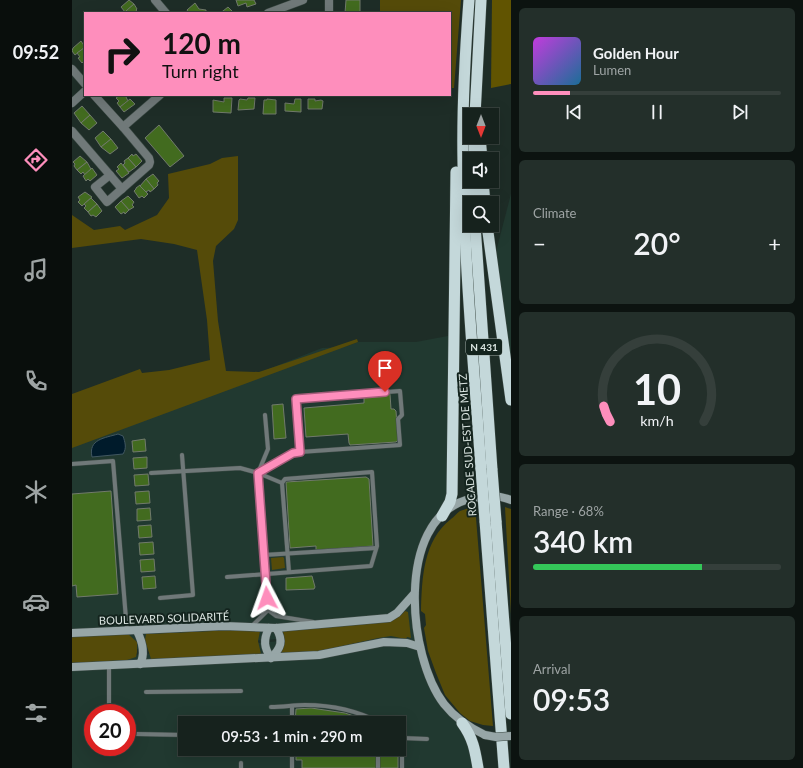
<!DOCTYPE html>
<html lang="en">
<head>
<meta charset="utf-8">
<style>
	:root { --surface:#16221d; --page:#232f2a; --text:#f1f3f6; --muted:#9ea4a4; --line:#353f3b; --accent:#fe8ebc }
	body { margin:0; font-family:Lato,sans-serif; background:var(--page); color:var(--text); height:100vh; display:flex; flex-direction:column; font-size:15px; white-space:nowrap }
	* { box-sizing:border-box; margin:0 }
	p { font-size:13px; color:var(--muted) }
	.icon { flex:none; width:22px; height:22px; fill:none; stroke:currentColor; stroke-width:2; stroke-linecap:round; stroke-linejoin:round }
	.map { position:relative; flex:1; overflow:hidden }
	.panel { display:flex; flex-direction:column; gap:8px; padding:8px; background:#0c1310; width:292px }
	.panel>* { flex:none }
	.guide { position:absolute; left:12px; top:12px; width:367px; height:84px; border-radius:0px; box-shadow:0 4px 16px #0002,0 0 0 1px var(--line); background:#fe8ebc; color:#111; overflow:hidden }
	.needle { width:26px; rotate:180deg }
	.controls { position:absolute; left:391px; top:108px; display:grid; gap:8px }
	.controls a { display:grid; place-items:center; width:36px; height:36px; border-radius:0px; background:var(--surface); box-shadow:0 4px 16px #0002,0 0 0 1px var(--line); font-size:20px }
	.speed { position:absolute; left:12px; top:704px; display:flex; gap:8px; font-size:20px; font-weight:700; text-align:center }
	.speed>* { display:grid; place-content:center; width:52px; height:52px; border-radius:50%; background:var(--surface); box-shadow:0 4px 16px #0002,0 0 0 1px var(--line); line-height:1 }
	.speed .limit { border:6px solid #d22; background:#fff; color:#111 }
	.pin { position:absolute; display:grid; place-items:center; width:34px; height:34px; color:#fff; margin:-41px -17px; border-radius:50% 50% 50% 0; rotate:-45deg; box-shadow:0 0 4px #0007 }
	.pin .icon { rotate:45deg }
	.me { position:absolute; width:44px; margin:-22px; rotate:356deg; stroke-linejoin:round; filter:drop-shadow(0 0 3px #0008) }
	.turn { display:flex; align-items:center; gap:14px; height:84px; padding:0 12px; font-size:18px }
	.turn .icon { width:52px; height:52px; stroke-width:2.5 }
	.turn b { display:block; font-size:28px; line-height:34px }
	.big { font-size:30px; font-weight:600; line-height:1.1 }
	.panel .widget { flex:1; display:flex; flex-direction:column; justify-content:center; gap:6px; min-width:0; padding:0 14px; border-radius:6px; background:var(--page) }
	.panel .dial { align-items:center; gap:0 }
	.dial svg { height:104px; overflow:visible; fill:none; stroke:var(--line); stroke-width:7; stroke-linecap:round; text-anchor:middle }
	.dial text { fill:var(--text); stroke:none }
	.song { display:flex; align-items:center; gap:12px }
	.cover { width:48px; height:48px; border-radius:6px; background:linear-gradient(135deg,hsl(290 70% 55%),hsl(200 70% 35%)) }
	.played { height:4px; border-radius:2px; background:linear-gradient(90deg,var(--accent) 15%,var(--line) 15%) }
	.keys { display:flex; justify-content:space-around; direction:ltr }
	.heat { display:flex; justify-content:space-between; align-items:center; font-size:22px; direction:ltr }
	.charge { height:6px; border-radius:3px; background:linear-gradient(90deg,#34c759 68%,var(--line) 0) }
	.trip { position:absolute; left:106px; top:716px; width:228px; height:40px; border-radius:0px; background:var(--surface); box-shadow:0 4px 16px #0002,0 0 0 1px var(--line); font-weight:600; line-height:40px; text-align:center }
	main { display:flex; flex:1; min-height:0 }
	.tab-bar { display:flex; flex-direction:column; width:72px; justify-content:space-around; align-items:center; background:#090e0c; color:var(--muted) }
	.tab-bar .icon { width:28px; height:28px }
	.tab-bar .active { color:var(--accent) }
	.tab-bar b { font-size:18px; color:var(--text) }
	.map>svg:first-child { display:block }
</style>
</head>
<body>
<main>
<nav class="tab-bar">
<b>09:52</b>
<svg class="icon active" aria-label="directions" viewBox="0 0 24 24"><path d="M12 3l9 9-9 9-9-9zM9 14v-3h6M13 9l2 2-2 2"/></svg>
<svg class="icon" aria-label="music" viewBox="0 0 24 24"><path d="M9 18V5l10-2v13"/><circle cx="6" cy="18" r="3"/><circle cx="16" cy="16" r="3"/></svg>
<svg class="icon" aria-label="phone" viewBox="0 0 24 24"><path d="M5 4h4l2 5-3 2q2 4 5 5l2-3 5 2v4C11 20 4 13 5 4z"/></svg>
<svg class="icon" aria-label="climate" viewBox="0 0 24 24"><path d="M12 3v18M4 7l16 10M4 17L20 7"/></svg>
<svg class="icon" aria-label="car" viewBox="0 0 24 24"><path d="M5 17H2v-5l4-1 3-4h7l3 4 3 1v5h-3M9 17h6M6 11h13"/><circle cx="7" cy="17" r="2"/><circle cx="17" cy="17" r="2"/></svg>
<svg class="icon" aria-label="filters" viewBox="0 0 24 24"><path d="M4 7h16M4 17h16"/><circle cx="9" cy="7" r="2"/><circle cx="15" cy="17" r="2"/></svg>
</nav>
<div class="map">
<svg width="439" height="768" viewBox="0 0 439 768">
	<rect width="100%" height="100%" fill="#1e2d27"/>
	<!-- built -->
	<g fill="#213930" fill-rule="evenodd">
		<path d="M439,194v206l-19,-133z"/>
		<path d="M381,335l-1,159 -32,63 -3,70 18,61 27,35 16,45h-406v-107l313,-30 -313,23v-208l250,-98 22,-1 14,-5h58zM21,713h34v34h-34zM113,723h214v26h-214z"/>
	</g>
	<!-- green -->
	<g fill="#554b09">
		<path d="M308,0h81l-7,88h-4v-75h-70z"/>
		<path d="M166,156v64l-4,9 -18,17 -3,15 5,60 8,50 33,1 98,-33 1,3 -286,106v-54l68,-25 2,4 27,-3 41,-10 -3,-40 -10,-70 -23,-6 -33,-5 -69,9v-33l22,15 26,-4 5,4 32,-15 12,-17 -1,-24 42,-10 12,-6z"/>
		<path d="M403,506l18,220 -10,-1 -13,-4 -10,-8 -15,-18 -9,-22 -8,-22 -4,-23 2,-3 -1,-11 -4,-3c1,-33 2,-70 30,-92 3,-2 6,-6 9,-8 5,-2 10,-3 15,-5z"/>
		<path d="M433,507l6,2v105z"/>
		<path d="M211,557l1,1 1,10 -13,2 -1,-12z"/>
		<path d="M333,611l3,1 3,26 -4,-1 -1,2 -15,-3 -13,2 -58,13 -39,2 3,-12 -1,-10 117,-15z"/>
		<path d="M164,630l24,1 -2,10 3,13 -110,5 -6,-19 1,-6z"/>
		<path d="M56,634l9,8v10l-1,5 -9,3 -55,3v-26z"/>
	</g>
	<!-- forest -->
	<path fill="#615401" d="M420,0h19v84l-20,4z"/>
	<!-- water -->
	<path fill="#001b2b" stroke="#415761" d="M46,434l5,2c2,6 4,12 0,18l-31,3c-4,-18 13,-19 26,-23z"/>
	<!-- building -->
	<g fill="#426b1f" stroke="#717a6c">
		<path d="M57,0l5,4 -9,8 -4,-5z"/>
		<path d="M164,0h18l2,4 -9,3 -1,-4 -8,3z"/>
		<path d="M274,0h14v13h-15z"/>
		<path d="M123,3l4,6 7,1v3h-17l-2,-3z"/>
		<path d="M62,4l3,5 -1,1 2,3h-10l-2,-2z"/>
		<path d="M156,7l6,6h-14l3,-2z"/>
		<path d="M9,41l4,6 -10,8 -3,-4 1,-3z"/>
		<path d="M12,48l1,1v11l-3,3 -4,-5 2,-1 -3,-4z"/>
		<path d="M48,95h5l3,6 -8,6 -3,-4 2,-2 -3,-3z"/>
		<path d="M152,98h8l-1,15 -18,-1v-12l11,2z"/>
		<path d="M176,98h7l-1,11 -16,1 1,-10 1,-1 7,1z"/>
		<path d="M58,99l5,5 -11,8 -4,-5z"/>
		<path d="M195,99l9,1v14h-13l1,-14h3z"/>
		<path d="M223,99h6v13l-16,-1v-8l9,1z"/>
		<path d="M236,99h7v2l6,-1 2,1 -1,8h-14z"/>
		<path d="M10,106l8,9 -9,8 -7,-10z"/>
		<path d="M18,115l7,8 -8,7 -8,-7z"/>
		<path d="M87,125l25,31 -14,11 -25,-29z"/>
		<path d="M31,131l8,8 -10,8 -6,-9z"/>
		<path d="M39,139l7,9 -8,6 -9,-7z"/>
		<path d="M60,154l1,2 3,-2 6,7 -6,6 -8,-9z"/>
		<path d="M8,156l7,6 -10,8 -3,-4 1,-2 -2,-2z"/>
		<path d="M56,158l8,9 -7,5 -6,-7 2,-2 -1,-2z"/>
		<path d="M15,162l4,7 -6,6 -2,-3 -2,2 -4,-4z"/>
		<path d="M49,163l8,10 -7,5 -6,-7 3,-2 -2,-2z"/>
		<path d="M20,168l5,7 -7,6 -2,-2 -2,2 -3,-5z"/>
		<path d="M81,174l6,7 -2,2 1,2 -4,4 -8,-10z"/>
		<path d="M74,179l8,10 -4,3 -1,-2 -3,2 -6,-6z"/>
		<path d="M68,186l8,8 -4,4 -2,-2 -3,2 -5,-7 2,-2v-1l4,-3z"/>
		<path d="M13,192l7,5 -10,9 -4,-4 2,-2 -2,-3z"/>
		<path d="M56,196l6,6 -2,3 2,2 -5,3 -8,-9z"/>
		<path d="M19,198l6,6 -9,8 -4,-4 2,-2 -2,-2z"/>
		<path d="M49,201l8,9 -4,4 -1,-2 -3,2 -6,-7z"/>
		<path d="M25,204l5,7 -6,6 -3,-2 -2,1 -3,-4z"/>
		<path d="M318,394l1,15h3l2,2 2,29 -2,2 -46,3 -1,-2 -1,-9 -42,3 -2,-29 60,-5v-7z"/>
		<path d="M211,404l3,34 -12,1 -2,-34z"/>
		<path d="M73,439l1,12 -13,1 -1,-11z"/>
		<path d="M75,457v11l-13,1 -1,-11z"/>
		<path d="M76,474l1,11 -14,1 -1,-11z"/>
		<path d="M294,477l3,2 4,67 -57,4v-4l-26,2 -4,-66z"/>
		<path d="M39,491l7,103 -41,3 -1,-12 -4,1v-92z"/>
		<path d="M77,491l1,12 -14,1 -1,-12z"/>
		<path d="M78,508l1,12 -14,1v-12z"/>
		<path d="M79,525l1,12 -13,1 -1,-12z"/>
		<path d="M81,542l1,12 -14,1 -1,-12z"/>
		<path d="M82,559l1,12 -14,1 -1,-12z"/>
		<path d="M83,576l1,12 -13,1 -1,-12z"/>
		<path d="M240,576l3,11 -1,2 -28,1v-12z"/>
		<path d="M239,708l34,5 29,10h-79l1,-14z"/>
		<path d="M224,749h102v19h-96v-8h-6z"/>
	</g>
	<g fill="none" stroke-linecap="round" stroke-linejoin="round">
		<!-- service casing -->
		<g stroke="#3c4a45" stroke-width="5">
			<g id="service">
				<path d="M193,415l3,34 -10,24 10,137 8,6 37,6"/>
				<path d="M0,464l41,-3 14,170"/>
				<path d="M79,473l89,-5 18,5 24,10"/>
				<path d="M186,473l35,-20 7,-1 100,-7 -2,-26 4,-4 -2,-24 -104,8 4,53"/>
				<path d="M192,555l112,-7"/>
				<path d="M155,577l144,-11 6,-20 -5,-74 -87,7 -3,4 7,89"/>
				<path d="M88,598l33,-3 -11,-140"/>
				<path d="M181,625l15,-15"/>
				<path d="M74,692l95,-1"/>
				<path d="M37,705v-40"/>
				<path d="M220,706v17"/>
				<path d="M199,707c12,0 23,-2 34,-2 26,0 53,6 76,18"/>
				<path d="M327,733l3,2v33"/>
				<path d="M64,734l49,1"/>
				<path d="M330,738l25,1"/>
				<path d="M220,749v19"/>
				<path d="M306,754v14"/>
				<path d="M169,768v-5"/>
			</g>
		</g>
		<!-- minor casing -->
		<g stroke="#3c4a45" stroke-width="9">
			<g id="minor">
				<path d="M83,0l11,13"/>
				<path d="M196,13l35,-13"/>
				<path d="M257,13v-13"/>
				<path d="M0,69l13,15"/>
				<path d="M22,95l29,32 37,-32"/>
				<path d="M0,103l13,-12"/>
				<path d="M0,131l50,58"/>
				<path d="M38,175l-15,12 12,15 42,-37 1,-3 -1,-4 -26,-31"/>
			</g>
		</g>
		<!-- secondary casing -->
		<g stroke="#3c4a45" stroke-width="9">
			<g id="secondary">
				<path d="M197,628c-6,12 -5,20 2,30"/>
				<path d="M65,631c5,10 9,22 3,33"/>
				<path d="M0,633l152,-7 52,2 113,-10 8,-5 17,-19"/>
				<path d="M199,658c10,-10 13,-17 5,-30"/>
				<path d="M0,667l247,-12 65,-13 23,1 13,4"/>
				<path d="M413,735c-17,-8 -30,-17 -41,-31 -36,-47 -49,-182 22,-204 16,-4 30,-6 45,0"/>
			</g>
		</g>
		<!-- trunk casing -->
		<g stroke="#3c4a45" stroke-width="12">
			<g id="trunk">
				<path d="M397,0c-4,53 -7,107 -6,161 1,103 11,205 18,308"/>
				<path d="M403,115l6,-115"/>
				<path d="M408,137l2,22"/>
				<path d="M402,159v-22"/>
				<path d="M402,181v22"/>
				<path d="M411,181l2,22"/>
				<path d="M403,225l17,245"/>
				<path d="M415,225l24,175"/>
				<path d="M370,516l8,-14 2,-8 4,-322"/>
				<path d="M413,521l19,247"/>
				<path d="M424,521l15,193"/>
				<path d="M390,723c11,15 13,27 16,45"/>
			</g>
		</g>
		<!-- service -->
		<use href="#service" stroke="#707979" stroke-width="4"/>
		<!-- minor -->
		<use href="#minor" stroke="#707979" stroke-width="8"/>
		<!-- secondary -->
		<use href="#secondary" stroke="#97a6a7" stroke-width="8"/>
		<!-- trunk -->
		<use href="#trunk" stroke="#c4d8da" stroke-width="11"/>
		<!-- secondary-bridge casing -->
		<g stroke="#3c4a45" stroke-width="9" stroke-linecap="butt">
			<path id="secondary-bridge" d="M413,735l11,2 15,-1"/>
		</g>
		<!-- trunk-bridge casing -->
		<g stroke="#3c4a45" stroke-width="12" stroke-linecap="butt">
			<g id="trunk-bridge">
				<path d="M409,469l4,52"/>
				<path d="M420,470l4,51"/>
			</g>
		</g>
		<!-- secondary-bridge -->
		<use href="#secondary-bridge" stroke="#97a6a7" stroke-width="8"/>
		<!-- trunk-bridge -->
		<use href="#trunk-bridge" stroke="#c4d8da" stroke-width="11"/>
	</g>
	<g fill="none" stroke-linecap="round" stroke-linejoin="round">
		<!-- route casing -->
		<g stroke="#a55c7a" stroke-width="10">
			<path id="route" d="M195,598l-9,-125 35,-20 7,-1 -4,-53 89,-7"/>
		</g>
		<!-- route -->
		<use href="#route" stroke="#fe8ebc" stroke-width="7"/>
	</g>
	<g text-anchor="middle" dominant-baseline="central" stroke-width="4" stroke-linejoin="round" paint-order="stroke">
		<!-- shield labels -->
		<rect fill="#14241e" stroke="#9faaa6" stroke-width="1" x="394" y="339" width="36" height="16" rx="3"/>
		<g font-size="10" font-weight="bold" fill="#dae4e0">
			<text x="412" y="347">N 431</text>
		</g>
		<!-- street labels -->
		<g font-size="11" fill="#dae4e0" stroke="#14241e">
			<text transform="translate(395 445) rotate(-94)">ROCADE SUD-EST DE METZ</text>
			<text transform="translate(92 618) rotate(-2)">BOULEVARD SOLIDARITÉ</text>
		</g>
	</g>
</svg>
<div class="controls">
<a><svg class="needle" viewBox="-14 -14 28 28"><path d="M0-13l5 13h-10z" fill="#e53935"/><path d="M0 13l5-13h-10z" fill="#9ea4a4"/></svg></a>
<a><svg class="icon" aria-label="sound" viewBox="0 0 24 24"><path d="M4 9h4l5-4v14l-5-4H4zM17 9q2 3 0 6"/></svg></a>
<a><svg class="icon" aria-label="search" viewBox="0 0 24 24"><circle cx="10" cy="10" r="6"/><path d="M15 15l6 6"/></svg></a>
</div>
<div class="speed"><div class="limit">20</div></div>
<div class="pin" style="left:313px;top:392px;background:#d93025"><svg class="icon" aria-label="arrive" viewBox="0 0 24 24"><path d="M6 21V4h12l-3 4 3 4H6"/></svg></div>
<svg class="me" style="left:195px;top:598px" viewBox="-20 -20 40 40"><path d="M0-17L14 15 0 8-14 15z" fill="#fe8ebc" stroke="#fff" stroke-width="4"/></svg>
<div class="trip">09:53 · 1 min · 290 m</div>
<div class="guide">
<div class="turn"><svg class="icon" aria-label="right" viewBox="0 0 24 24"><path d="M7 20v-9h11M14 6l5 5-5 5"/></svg><div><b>120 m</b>Turn right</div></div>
</div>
</div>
<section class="panel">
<div class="widget">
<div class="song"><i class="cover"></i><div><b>Golden Hour</b><p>Lumen</p></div></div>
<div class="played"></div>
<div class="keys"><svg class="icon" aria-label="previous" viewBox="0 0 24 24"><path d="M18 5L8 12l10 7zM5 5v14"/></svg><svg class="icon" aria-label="pause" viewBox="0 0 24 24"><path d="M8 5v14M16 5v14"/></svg><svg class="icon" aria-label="next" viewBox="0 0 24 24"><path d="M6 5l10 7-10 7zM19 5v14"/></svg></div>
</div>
<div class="widget"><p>Climate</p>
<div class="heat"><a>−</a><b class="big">20°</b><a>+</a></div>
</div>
<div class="widget dial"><svg viewBox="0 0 100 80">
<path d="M14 69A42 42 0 1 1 86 69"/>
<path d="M14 69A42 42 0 0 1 9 57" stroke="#fe8ebc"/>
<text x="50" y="56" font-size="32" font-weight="700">10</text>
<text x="50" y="72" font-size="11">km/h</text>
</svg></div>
<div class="widget"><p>Range · 68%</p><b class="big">340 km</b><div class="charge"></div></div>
<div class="widget"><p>Arrival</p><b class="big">09:53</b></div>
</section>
</main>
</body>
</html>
